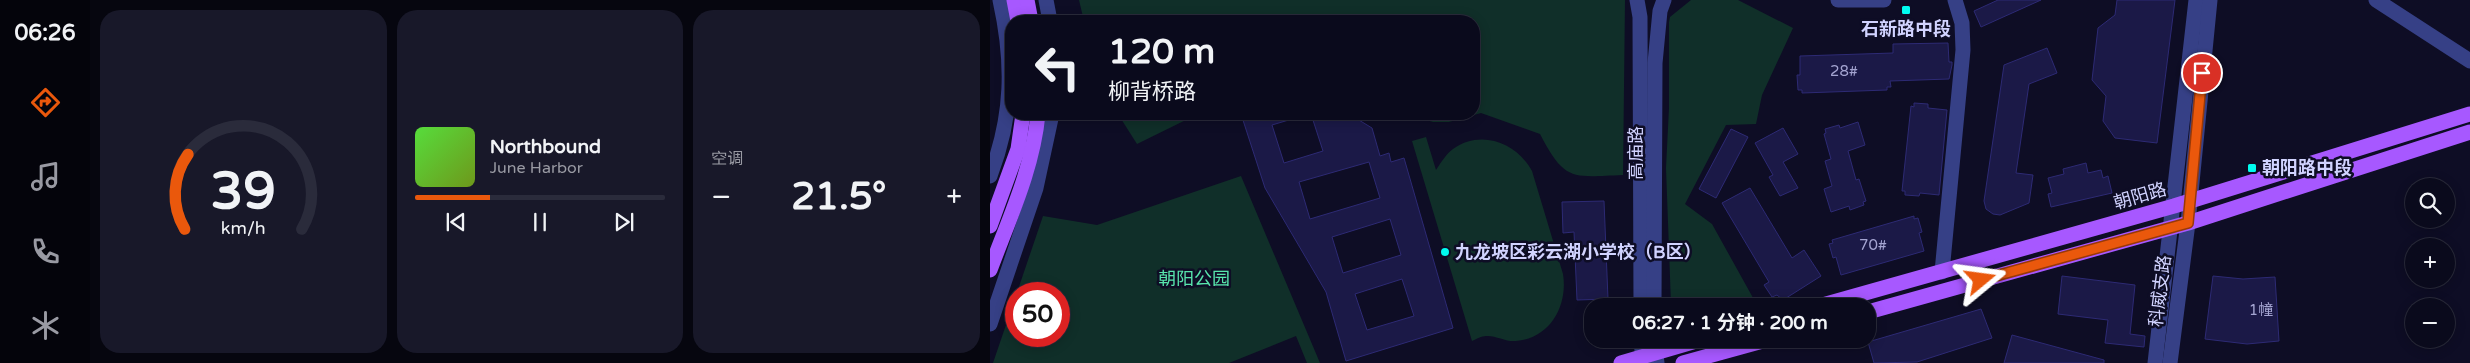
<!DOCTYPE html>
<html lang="zh">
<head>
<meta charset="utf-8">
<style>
	:root { --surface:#0a0a1c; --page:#181829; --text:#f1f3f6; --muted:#999aa3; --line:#2a2b3b; --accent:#ea580c }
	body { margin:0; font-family:"Varela Round","Noto Sans SC",sans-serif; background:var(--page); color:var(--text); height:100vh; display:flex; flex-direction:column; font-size:19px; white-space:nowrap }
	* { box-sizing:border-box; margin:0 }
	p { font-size:16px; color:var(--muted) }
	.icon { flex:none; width:28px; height:28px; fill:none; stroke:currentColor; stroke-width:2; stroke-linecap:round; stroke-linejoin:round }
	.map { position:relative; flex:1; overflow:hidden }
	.details { display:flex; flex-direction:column; gap:10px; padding:10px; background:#06060f; width:900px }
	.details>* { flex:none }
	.top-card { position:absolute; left:15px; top:15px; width:475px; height:105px; border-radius:20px; box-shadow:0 2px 12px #0003,0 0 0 1px var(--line); background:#0a0a1c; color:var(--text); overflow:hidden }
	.tools { position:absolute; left:1415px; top:178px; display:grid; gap:10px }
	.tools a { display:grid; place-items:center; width:50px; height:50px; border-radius:50%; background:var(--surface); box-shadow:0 2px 12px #0003,0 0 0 1px var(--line); font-size:25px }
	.speed { position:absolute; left:15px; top:282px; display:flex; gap:10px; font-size:25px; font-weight:700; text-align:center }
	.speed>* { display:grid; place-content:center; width:65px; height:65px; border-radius:50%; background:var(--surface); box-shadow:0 2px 12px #0003,0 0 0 1px var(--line); line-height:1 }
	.speed .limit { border:8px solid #d22; background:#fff; color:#111 }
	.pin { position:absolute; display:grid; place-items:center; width:42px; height:42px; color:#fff; margin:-21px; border:2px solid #fff; border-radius:50%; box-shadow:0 1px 5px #0007 }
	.me { position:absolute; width:55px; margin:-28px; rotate:74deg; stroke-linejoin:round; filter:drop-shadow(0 0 4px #0008) }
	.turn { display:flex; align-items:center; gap:18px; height:105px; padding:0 20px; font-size:22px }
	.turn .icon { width:65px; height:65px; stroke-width:2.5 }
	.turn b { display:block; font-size:35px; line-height:42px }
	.big { font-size:38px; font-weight:700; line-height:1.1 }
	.details .widget { flex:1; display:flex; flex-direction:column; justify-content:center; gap:8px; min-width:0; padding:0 18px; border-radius:20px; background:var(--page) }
	.details .dial { align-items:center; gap:0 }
	.dial svg { height:130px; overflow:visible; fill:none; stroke:var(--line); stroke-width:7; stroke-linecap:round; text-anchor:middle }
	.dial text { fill:var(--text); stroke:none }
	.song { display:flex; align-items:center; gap:15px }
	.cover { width:60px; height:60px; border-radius:8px; background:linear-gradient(135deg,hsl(110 70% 55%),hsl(80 70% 35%)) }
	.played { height:5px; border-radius:2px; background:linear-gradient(90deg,var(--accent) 30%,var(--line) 30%) }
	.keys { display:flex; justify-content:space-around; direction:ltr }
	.heat { display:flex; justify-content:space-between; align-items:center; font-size:28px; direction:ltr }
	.details .tiles { flex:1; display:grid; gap:10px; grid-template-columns:repeat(3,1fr) }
	.trip { position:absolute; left:594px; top:298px; width:292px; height:50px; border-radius:20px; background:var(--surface); box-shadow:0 2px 12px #0003,0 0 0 1px var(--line); font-weight:700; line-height:50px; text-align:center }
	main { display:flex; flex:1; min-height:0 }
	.dock { display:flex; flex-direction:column; width:90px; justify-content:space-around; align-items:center; background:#04040b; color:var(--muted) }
	.dock .icon { width:35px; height:35px }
	.dock .on { color:var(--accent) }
	.dock b { font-size:22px; color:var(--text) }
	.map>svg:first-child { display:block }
</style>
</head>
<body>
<main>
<nav class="dock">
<b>06:26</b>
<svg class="icon on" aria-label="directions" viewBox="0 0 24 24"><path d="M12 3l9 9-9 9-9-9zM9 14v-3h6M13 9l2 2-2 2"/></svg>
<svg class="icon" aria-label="music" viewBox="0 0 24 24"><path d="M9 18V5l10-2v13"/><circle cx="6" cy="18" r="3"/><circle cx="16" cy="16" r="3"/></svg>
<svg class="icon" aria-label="phone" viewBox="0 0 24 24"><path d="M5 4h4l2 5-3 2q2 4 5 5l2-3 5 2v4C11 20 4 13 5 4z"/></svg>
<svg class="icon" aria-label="climate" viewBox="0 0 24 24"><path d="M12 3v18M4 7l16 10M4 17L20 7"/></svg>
</nav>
<section class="details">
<div class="tiles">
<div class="widget dial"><svg viewBox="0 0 100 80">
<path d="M14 69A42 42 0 1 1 86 69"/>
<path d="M14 69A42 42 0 0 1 16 23" stroke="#ea580c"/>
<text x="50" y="56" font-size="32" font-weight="700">39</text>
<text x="50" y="72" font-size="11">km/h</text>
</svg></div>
<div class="widget">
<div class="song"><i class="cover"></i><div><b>Northbound</b><p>June Harbor</p></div></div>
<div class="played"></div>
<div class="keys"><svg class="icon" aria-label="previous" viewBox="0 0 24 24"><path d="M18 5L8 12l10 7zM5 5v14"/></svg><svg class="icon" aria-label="pause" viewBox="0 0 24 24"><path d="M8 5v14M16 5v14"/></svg><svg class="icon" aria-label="next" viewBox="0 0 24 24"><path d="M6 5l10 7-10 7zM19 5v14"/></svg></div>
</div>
<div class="widget"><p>空调</p>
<div class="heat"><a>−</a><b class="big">21.5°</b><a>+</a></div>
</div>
</div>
</section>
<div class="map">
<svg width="1480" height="363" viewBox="0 0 1480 363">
	<rect width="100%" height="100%" fill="#0e0d25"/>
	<!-- green -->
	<g fill="#102f29" fill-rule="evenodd">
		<path d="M89,0h546l-2,175c-51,2 -58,7 -83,-41l-59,-21 -32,9h-16l-27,-8h68v-93h-409l18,-4z"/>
		<path d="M701,0h47l55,28 -31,67 -6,29 -30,1 -41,79 27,20 45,81 -5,1h-79l-2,-2 -5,-136 3,-60v-86l1,-5z"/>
		<path d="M128,114h80l-61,30z"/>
		<path d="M436,137l10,33c5,-7 9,-15 17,-21 28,-20 64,-6 79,22l31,103c5,31 -12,64 -47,67 -10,1 -21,-6 -30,-5 -4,0 -10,3 -14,5l-60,-200z"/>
		<path d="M251,176l79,187h-13l-11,-27 -67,27h-236l50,-147 54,9zM26,294h43v42h-43z"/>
	</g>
	<!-- building -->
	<g fill="#1b1947" stroke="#2d2a74" fill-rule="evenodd">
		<path d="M1008,0h43l-60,27 -7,-16z"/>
		<path d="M1127,0h58l-18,143 -42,-5 -12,-17 3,-25 -14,-16 6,-52 17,-13z"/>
		<path d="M958,43l1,19h3v3l-3,14 -59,2 1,6h-4v3l-85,3v-3h-4l-1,-15h3v-19l93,-3v-9z"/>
		<path d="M1057,48l10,25 -28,11 -13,89 17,2 -4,28 -29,12 -7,-1 -7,-5 -2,-8 20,-136z"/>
		<path d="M924,103l14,1v4l19,2 -8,85 -19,-2 -1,3 -14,-1v-4h-3l9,-85 3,1z"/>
		<path d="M251,114h60l1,2 -30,9 12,38 39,-12 -12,-37h38l23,14 8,28 9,-3 2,9 13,-4 49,170 -107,33 -20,-69 -61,-104zM379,162l11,36 -70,21 -11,-37zM400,219l11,36 -58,18 -11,-36zM412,279l12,37 -47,14 -12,-36z"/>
		<path d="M868,122l7,23 -17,6 8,29 3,-1 7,22 -3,1 1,3 -14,5 -1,-4 -18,6 -7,-23 8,-3 -7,-25 6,-2 -7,-25 2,-1 -1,-4 14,-4 1,3z"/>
		<path d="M793,128l15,26 -15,8 15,26 -18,8 -11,-19 4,-2 -18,-32z"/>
		<path d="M741,129l17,8 -32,61 -17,-9z"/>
		<path d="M1096,163l2,10 13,-3 2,8 5,-2 4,17 -61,14 -3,-13 4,-1 -4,-15 16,-4 -1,-5z"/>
		<path d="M760,188l42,70 12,-8 17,26 -38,24 -6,-5 -5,2 -8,-12 5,-3 -47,-79z"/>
		<path d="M614,201l4,98 -31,1 -3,-68 -11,1 -1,-31z"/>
		<path d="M924,216v3l4,-1 4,14 -3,1 5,18 -83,24 -5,-18 -3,1 -4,-14 4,-1 -1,-3z"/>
		<path d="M1072,276l73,9 -5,49 15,2 -1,11 -39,-4 3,-23 -50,-6z"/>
		<path d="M1223,276l30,3 32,-2 4,64 -32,3 -42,-5z"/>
		<path d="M991,309l11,29 -75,24 -43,1 -6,-21z"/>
		<path d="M1022,335l92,25v3h-100z"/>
	</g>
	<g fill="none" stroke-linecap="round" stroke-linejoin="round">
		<!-- minor -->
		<g stroke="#364086" stroke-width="15">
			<path d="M56,0l4,21"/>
			<path d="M647,0l3,17 1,289"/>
			<path d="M848,0h46"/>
			<path d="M1386,0l94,61"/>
			<path d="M0,176c23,-60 24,-113 10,-176"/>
			<path d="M952,272l21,-222 -1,-27 -7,-23"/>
			<path d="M664,306l1,-243 5,-52 4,-11"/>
			<path d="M0,324l46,-136 16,-74"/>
			<path d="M651,339l2,24"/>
			<path d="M664,339l3,24"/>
			<path d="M1165,363l41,-363"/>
			<path d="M1180,363l18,-140 22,-223"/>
		</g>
		<!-- major -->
		<g stroke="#a758ff" stroke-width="15">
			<path d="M24,0l4,21"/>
			<path d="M37,0l4,21"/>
			<path d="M0,226l28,-77 5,-35"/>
			<path d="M0,270c19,-51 43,-102 48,-156"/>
			<path d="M829,306l355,-100 296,-92"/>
			<path d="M878,312l320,-89 282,-91"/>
			<path d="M631,363l82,-24"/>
			<path d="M693,363l87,-24"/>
		</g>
	</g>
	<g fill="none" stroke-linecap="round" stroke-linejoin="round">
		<!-- route casing -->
		<g stroke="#983908" stroke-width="12">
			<path id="route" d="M991,280l207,-57 14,-150"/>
		</g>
		<!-- route -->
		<use href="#route" stroke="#ea580c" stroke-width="9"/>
	</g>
	<!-- markers -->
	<g fill="#00fcef" stroke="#0e0d25" stroke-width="2">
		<rect x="911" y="5" width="10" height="10" rx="2.5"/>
		<rect x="1257" y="163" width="10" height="10" rx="2.5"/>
		<circle cx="455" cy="252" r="5"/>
	</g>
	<g text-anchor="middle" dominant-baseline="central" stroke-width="5" stroke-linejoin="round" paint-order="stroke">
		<!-- number labels -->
		<g font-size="15" fill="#a4a4d1">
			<text x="854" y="71">28#</text>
			<text x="883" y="245">70#</text>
			<text x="1271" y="310">1幢</text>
		</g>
		<!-- poi labels -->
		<g font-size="18" font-weight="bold" fill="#d1d3ff" stroke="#0e0d25" text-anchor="start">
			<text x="916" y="29" text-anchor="middle">石新路中段</text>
			<text x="1272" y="168">朝阳路中段</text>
			<text x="465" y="252">九龙坡区彩云湖小学校（B区）</text>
		</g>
		<!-- street labels -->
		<g font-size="18" fill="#d1d3ff" stroke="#0e0d25">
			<text transform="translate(646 153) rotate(-90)">高庙路</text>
			<text transform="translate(1150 196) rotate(-16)">朝阳路</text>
			<text transform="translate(1170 291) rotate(-83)">科威支路</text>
		</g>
		<!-- park labels -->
		<g font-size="18" fill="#58e5ac" stroke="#0e0d25">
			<text x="204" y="279">朝阳公园</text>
		</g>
	</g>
</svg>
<div class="tools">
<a><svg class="icon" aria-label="search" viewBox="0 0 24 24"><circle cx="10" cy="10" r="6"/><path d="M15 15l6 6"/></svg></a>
<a>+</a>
<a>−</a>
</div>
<div class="speed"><div class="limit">50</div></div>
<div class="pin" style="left:1212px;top:73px;background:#d93025"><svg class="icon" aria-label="arrive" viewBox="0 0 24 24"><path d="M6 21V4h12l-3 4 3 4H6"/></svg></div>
<svg class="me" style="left:991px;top:280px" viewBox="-20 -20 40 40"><path d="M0-17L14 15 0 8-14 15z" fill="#ea580c" stroke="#fff" stroke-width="4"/></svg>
<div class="trip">06:27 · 1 分钟 · 200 m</div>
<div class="top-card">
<div class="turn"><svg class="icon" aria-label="left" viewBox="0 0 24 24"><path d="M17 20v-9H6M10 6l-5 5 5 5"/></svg><div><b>120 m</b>柳背桥路</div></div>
</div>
</div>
</main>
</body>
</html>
